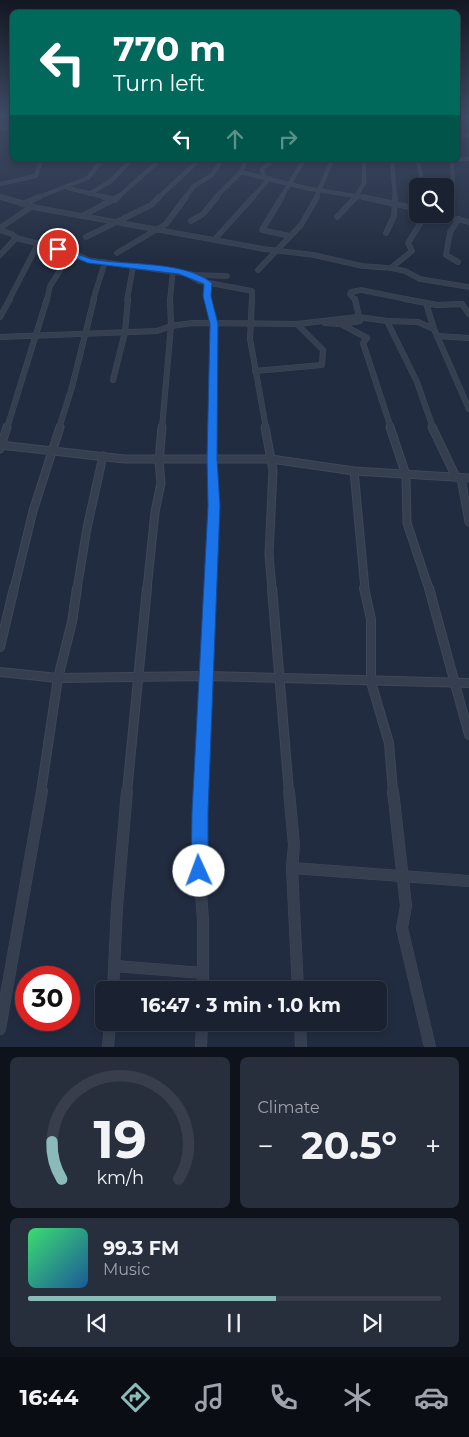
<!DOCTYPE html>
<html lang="en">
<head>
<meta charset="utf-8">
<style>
	:root { --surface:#1a2130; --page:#272e3c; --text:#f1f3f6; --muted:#9fa3ab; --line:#383e4c; --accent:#8bbbb9 }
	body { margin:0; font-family:Montserrat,sans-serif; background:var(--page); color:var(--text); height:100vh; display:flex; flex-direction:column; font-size:19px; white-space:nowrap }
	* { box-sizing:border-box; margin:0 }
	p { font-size:16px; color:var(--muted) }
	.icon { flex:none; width:28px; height:28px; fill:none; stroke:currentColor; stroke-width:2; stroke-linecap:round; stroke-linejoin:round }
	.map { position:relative; height:1047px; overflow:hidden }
	.sheet { display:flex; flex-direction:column; gap:10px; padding:10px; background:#0e121a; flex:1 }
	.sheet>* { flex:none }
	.top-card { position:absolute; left:10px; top:10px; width:450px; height:152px; border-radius:8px; box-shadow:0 2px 8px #0003,0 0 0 1px var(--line); background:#00695c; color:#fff; overflow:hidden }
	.buttons { position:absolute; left:409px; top:178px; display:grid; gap:10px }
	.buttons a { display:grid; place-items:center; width:45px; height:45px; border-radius:8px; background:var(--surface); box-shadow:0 2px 8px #0003,0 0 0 1px var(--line); font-size:25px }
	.speed { position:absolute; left:15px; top:966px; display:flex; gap:10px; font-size:25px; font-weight:700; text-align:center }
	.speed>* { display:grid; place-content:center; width:65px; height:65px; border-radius:50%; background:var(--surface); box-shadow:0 2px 8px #0003,0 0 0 1px var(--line); line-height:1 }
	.speed .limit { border:8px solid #d22; background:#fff; color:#111 }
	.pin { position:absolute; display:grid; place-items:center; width:42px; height:42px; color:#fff; margin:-21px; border:2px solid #fff; border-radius:50%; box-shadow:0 1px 5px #0007 }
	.me { position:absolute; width:55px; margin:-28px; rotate:358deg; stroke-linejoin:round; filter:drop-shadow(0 0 4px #0008) }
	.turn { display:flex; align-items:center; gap:18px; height:105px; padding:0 20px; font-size:22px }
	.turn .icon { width:65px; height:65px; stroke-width:2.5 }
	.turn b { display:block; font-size:35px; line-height:42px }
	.lanes { display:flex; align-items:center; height:48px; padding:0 20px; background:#0003; justify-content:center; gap:25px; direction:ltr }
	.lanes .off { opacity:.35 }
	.big { font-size:38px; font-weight:700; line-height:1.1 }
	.sheet .widget { flex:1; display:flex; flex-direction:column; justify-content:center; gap:8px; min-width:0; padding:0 18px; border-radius:8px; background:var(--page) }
	.sheet .dial { align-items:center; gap:0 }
	.dial svg { height:130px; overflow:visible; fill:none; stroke:var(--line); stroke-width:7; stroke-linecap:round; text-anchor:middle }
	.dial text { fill:var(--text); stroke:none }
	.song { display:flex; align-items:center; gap:15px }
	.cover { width:60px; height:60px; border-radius:8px; background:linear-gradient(135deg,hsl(140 70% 55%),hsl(210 70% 35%)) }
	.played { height:5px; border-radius:2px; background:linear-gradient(90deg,var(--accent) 60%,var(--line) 60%) }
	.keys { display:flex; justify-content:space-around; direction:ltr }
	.heat { display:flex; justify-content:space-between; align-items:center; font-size:28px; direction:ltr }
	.sheet .tiles { flex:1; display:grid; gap:10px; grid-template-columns:1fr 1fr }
	.widget:last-child { grid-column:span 2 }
	.trip { position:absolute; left:95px; top:981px; width:292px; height:50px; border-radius:8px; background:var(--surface); box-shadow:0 2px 8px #0003,0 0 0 1px var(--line); font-weight:700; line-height:50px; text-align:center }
	.tab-bar { display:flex; height:80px; justify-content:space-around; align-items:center; background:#0a0d13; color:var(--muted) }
	.tab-bar .icon { width:35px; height:35px }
	.tab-bar .active { color:var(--accent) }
	.tab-bar b { font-size:22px; color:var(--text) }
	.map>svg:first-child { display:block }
</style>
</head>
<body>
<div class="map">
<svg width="469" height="1047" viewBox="0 0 469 1047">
	<rect width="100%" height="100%" fill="#222c40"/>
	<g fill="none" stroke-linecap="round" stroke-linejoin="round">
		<!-- street-far5 casing -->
		<g stroke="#3f4859" stroke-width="4">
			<g id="street-far5">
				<path d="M458,117l11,1"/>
				<path d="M465,117l4,10"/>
				<path d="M0,127l12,1"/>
				<path d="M458,135h11"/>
				<path d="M458,159h11"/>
				<path d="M392,160l3,38"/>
				<path d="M418,160l4,21 -2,5"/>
				<path d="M241,172l64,16 63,10"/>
				<path d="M264,177l-2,-8 12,-9"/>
				<path d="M0,184l36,-8 5,-16"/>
				<path d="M68,188l41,10"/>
				<path d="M89,194l22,-13 20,-21"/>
				<path d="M445,196l8,-12 -1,-24"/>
				<path d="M0,197l5,1"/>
				<path d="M36,198l52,-20 14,-18"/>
				<path d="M117,198l43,-38"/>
				<path d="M158,198l41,-38"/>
				<path d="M185,198l9,-12 18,-11 10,-15"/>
				<path d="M215,198l26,-26 5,-12"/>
				<path d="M252,198l18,-20"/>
				<path d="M281,198l23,-38"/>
				<path d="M316,198l16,-38"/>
				<path d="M355,198l9,-15v-23"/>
			</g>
		</g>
		<!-- street-far4 casing -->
		<g stroke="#3f4859" stroke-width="5.5">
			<g id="street-far4">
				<path d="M1,197l37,11 226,41 50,6 48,11 29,2 14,3 15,8 49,8"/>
				<path d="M104,197l11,3"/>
				<path d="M282,197l-20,33 28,6"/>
				<path d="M363,197l55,12"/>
				<path d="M22,204l17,-7"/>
				<path d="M439,214l30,8"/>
				<path d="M82,216l36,-19"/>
				<path d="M337,217l19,-20"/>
				<path d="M191,221l12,-7 14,-17"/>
				<path d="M0,228l31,-21"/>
				<path d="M0,230l12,4 4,4 56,14 16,8 108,15 31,1"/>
				<path d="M386,233l8,-17 1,-19"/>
				<path d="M86,237l65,-32 8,-8"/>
				<path d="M215,239l38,-42"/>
				<path d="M117,253l49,-29 20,-27"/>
				<path d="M0,255l16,-17"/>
				<path d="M458,262l-12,-7 4,-23 9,-13"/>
				<path d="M391,268l21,-17 -4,-8 18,-29"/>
				<path d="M258,270l43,-45 16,-28"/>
				<path d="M187,274l12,7 53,10v9"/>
				<path d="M208,283v17"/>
				<path d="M9,300l29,-56"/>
				<path d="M47,300l3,-14 22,-34"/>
				<path d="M93,300l12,-38"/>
				<path d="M127,300l6,-33"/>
				<path d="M170,300l3,-30"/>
				<path d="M355,300l-5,-6 1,-2 10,-2 50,10"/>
			</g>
		</g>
		<!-- street-far3 casing -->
		<g stroke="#3f4859" stroke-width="6">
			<g id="street-far3">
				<path d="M208,299l6,25 -2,104"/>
				<path d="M252,299l-2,40 16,89"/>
				<path d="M405,299l32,6 25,-1 7,10"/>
				<path d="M426,303l8,26 35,80"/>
				<path d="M0,317l10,-18"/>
				<path d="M387,321l31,1 16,7"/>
				<path d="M325,323l16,1 19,-3 -5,-22"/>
				<path d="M341,324l26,14 -4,5 28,85"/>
				<path d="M437,336l32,2"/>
				<path d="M0,337l157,-6 14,-5 -1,-27"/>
				<path d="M255,371l67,-6 1,-15 -26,-26"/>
				<path d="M113,380l12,-48 3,-33"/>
				<path d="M7,428l40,-129"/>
				<path d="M59,428l13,-41 22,-88"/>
				<path d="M162,428l9,-102 22,-3 104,1 61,-7 29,4 30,61 16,46"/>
			</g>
		</g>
		<!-- street-far2 casing -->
		<g stroke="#3f4859" stroke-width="9">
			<g id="street-far2">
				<path d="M265,427l8,43 -4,85 3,34"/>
				<path d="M390,427l16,48 1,48 22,66"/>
				<path d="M432,427l24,50"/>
				<path d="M0,445l124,14h147l83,12 115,7"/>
				<path d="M0,449l7,-22"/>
				<path d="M354,471l11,118"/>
				<path d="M461,478l8,44"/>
				<path d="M14,589l19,-78 27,-84"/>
				<path d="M77,589l10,-61 16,-72"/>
				<path d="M147,589l8,-77 6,-29 -2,-22 3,-34"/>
				<path d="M210,589l4,-83 -2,-79"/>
			</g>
		</g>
		<!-- street-far1 casing -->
		<g stroke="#3f4859" stroke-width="10">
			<g id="street-far1">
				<path d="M272,588l17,204"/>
				<path d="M364,588l7,31v63l18,61 4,49"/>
				<path d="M429,588l40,147"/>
				<path d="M0,647l14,-59"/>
				<path d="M0,672l58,6 148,-2 263,7"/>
				<path d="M41,792l17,-114 14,-56 5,-34"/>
				<path d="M127,792l20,-204"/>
				<path d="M201,792l9,-204"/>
			</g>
		</g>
		<!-- street casing -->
		<g stroke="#3f4859" stroke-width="12">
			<g id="street">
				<path d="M201,791l-3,64 5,65v70"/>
				<path d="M289,791l5,54 -2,23 6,122"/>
				<path d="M393,791l13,115 -4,22 28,119"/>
				<path d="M292,868l177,13"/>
				<path d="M115,966l88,7"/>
				<path d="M113,990l4,-83 10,-116"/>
				<path d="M300,1022l1,25"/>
				<path d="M0,1029l42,-238"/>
				<path d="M108,1047l2,-25"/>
				<path d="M201,1047l1,-25"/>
			</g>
		</g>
		<!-- street-far5 -->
		<use href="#street-far5" stroke="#363f50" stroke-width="3"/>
		<!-- street-far4 -->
		<use href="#street-far4" stroke="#363f50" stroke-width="4.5"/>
		<!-- street-far3 -->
		<use href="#street-far3" stroke="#363f50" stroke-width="5"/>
		<!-- street-far2 -->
		<use href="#street-far2" stroke="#363f50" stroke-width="7"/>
		<!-- street-far1 -->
		<use href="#street-far1" stroke="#363f50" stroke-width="8"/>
		<!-- street -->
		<use href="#street" stroke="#363f50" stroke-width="11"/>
	</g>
	<!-- sky -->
	<linearGradient id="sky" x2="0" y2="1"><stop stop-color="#131823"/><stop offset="0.44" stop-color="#3e4b64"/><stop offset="1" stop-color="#3e4b64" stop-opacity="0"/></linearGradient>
	<rect width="469" height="264" fill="url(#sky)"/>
	<!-- route -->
	<path fill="#1a73e8" stroke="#114b97" d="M58,247c12,3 22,9 33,12 36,7 92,1 121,24l-1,13 7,28 -1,135 3,47 -12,306v59l-3,6 -6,2 -6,-2 -2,-6 1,-59 16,-306 -1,-47 3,-135 -7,-28 1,-12 -25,-10 -91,-11 -32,-13z"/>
</svg>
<div class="buttons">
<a><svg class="icon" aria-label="search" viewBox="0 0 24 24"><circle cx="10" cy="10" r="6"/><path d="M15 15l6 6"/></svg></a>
</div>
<div class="speed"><div class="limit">30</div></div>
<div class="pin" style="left:58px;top:249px;background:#d93025"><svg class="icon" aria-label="arrive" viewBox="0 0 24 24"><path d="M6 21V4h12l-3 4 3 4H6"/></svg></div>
<svg class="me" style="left:199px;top:871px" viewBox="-20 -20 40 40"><circle r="19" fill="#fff"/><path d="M0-13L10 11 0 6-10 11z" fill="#1a73e8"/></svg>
<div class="trip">16:47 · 3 min · 1.0 km</div>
<div class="top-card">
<div class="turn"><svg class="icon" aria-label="left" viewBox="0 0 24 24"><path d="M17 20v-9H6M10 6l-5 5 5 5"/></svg><div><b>770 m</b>Turn left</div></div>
<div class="lanes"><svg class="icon" aria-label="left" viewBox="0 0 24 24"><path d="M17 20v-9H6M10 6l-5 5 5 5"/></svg><svg class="icon off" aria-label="ahead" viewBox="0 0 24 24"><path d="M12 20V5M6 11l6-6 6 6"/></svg><svg class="icon off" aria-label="right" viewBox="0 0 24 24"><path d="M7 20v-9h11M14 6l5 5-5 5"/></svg></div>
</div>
</div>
<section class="sheet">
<div class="tiles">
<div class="widget dial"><svg viewBox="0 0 100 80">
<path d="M14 69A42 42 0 1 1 86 69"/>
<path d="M14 69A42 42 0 0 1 8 46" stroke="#8bbbb9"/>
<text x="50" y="56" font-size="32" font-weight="700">19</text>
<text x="50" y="72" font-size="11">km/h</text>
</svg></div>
<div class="widget"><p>Climate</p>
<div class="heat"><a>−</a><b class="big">20.5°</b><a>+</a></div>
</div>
<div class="widget">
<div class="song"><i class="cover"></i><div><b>99.3 FM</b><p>Music</p></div></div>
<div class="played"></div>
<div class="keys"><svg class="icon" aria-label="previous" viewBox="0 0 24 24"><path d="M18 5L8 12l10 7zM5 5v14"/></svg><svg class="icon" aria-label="pause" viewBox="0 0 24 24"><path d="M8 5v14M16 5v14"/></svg><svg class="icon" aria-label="next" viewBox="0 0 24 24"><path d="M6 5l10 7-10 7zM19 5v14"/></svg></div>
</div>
</div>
</section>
<nav class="tab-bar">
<b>16:44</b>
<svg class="icon active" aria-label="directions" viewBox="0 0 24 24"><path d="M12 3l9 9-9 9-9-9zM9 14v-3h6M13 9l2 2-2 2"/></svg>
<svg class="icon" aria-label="music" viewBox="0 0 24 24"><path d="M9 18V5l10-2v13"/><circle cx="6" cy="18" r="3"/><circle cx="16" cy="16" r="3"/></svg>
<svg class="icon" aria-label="phone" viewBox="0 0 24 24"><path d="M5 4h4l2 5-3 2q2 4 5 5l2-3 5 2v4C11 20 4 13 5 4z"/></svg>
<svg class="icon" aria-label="climate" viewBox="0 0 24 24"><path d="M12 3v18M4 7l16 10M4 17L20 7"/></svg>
<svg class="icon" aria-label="car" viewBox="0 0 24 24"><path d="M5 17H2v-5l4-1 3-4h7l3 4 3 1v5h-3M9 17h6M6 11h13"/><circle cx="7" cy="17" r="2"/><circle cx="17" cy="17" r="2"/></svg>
</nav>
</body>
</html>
